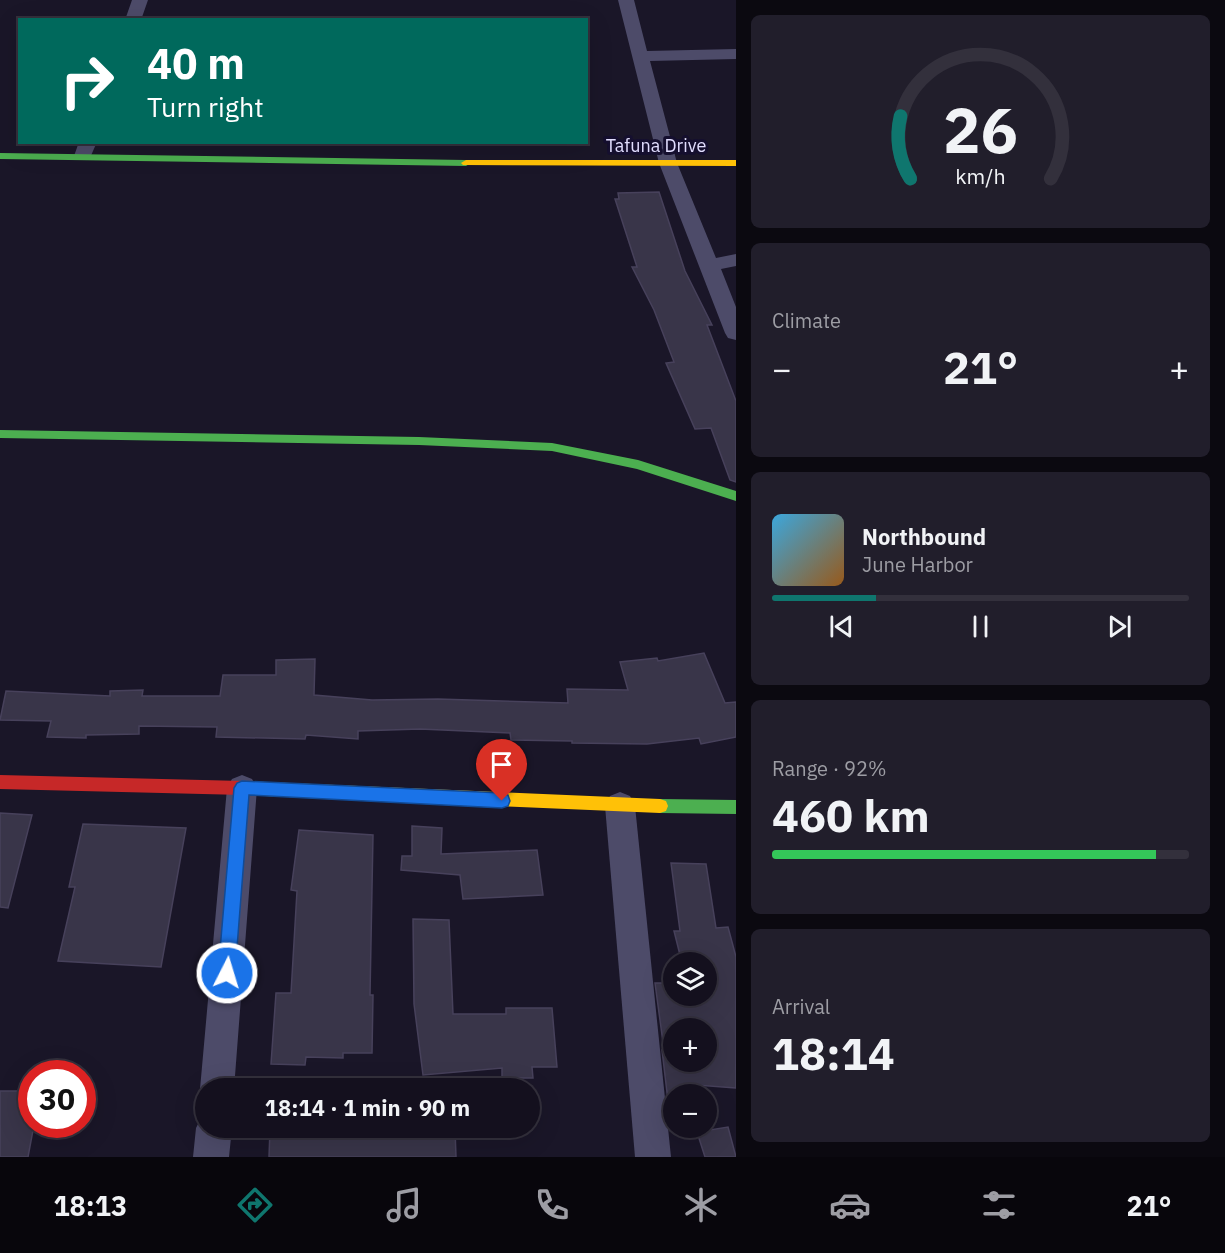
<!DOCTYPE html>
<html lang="en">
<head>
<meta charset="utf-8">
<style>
	:root { --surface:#14101e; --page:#211e2b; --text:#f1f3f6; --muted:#9d9da4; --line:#33303c; --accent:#0f766e }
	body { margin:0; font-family:"IBM Plex Sans",sans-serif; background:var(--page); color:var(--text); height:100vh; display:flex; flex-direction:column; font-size:22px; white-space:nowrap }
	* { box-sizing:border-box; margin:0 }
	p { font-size:20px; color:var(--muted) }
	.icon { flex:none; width:33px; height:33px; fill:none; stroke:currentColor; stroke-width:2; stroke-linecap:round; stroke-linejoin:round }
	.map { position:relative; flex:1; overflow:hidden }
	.sheet { display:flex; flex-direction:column; gap:15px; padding:15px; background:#0b0910; width:489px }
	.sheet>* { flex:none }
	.guide { position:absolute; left:18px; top:18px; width:570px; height:126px; border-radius:0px; box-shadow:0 6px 24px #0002,0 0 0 2px var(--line); background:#00695c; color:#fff; overflow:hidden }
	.buttons { position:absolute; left:663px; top:952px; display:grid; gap:12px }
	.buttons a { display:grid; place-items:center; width:54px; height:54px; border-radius:50%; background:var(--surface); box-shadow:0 6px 24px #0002,0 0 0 2px var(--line); font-size:30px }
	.speed { position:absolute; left:18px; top:1060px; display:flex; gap:12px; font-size:30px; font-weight:700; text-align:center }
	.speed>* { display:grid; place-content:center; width:78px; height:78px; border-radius:50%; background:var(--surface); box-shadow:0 6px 24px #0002,0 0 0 2px var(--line); line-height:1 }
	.speed .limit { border:9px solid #d22; background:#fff; color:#111 }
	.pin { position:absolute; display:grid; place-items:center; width:51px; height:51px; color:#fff; margin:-62px -26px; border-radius:50% 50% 50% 0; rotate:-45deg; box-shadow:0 0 6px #0007 }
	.pin .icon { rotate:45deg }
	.me { position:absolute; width:66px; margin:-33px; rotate:5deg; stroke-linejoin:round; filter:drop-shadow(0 0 4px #0008) }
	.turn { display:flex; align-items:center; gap:21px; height:126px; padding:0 30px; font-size:27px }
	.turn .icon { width:78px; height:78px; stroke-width:2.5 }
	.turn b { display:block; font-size:42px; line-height:51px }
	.big { font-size:45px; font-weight:700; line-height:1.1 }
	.sheet .widget { flex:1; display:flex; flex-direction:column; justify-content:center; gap:9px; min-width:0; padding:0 21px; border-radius:9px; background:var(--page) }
	.sheet .dial { align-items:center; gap:0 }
	.dial svg { height:156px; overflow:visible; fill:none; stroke:var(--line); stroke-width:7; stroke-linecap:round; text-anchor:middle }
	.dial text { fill:var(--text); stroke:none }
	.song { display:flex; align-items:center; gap:18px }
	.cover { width:72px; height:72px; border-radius:9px; background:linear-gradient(135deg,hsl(200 70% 55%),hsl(30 70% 35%)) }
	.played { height:6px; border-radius:3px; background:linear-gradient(90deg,var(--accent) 25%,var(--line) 25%) }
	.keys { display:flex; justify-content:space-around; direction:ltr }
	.heat { display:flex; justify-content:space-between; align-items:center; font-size:33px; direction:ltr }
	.charge { height:9px; border-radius:4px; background:linear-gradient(90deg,#34c759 92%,var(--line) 0) }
	.trip { position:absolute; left:195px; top:1078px; width:345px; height:60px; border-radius:30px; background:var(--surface); box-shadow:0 6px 24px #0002,0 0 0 2px var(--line); font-weight:700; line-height:60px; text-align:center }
	.tabs { display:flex; height:96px; justify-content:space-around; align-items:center; background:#08060c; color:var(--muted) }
	.tabs .icon { width:42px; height:42px }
	.tabs .selected { color:var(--accent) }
	.tabs b { font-size:27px; color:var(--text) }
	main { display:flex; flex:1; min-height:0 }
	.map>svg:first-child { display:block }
</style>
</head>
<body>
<main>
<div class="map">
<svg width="736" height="1157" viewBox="0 0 736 1157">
	<rect width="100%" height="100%" fill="#1a1628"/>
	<!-- building -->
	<g fill="#393549" stroke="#47415b" stroke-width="1.5" fill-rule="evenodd">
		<path d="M659,192l26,79 27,54h-5l29,76v81l-6,-2 -19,-52 -16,1 -29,-66 8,-1 -20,-52 -22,-43h5l-22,-68h4l-1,-6z"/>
		<path d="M704,653l21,50 11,-1v35l-35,7 -2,-6 -52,6 -75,-1v-2l-61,-1 -1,-7 -90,-4 -62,2v8l-52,-4 -1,4 -89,-2 1,-10 -78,-1v8l-53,1v3l-39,-1 4,-16 -51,-1 6,-29 104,5v-5l33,-1 -1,6h78l3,-21h53v-15l39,-1 -1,36 58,5 66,-1 130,4 -1,-14 61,1 -8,-28 37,-4 1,3z"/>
		<path d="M0,813l32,2 -24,93 -8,-1z"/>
		<path d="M83,824l103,4 -25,139 -103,-6 17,-74h-6z"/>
		<path d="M412,826l30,2 -1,26 96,-4 6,45 -80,4 -3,-24 -59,-5 1,-14h10z"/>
		<path d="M299,830l74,5 -3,160h3l-1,58h-29v5l-37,-1 -1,8 -34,-1 5,-71h15l6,-102 -6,-1z"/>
		<path d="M671,863l35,1 10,64 12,-1 8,30v131l-53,-4 2,11h-11v6h-6l-6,-51h2l-9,-67h19v13h32v-33h-24l-8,-32h6zM674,1029h32v33h-32z"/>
		<path d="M413,919l36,1 4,94h53v-6h46l5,59h-25l1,11h-31v-10l-79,7 -9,-71z"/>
		<path d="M0,1091h26l-4,24h10v10h2l-6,32h-28z"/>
		<path d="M728,1127l8,30h-31l-8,-25z"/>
		<path d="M455,1128l1,29h-187l1,-28z"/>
	</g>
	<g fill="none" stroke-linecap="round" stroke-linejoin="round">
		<!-- street -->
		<g fill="#4d4b69" fill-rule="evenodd">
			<path d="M132,0h16l-7,20h-16z"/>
			<path d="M618,0h16l13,51 89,-2v10l-86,2 27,102 39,95 20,-4v12l-15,3 15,38v33l-8,-2 -3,-5 -66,-170z"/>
			<path d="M79,142h18l-8,18h-12l-3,-4z"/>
			<path d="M242,775l10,4 5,9 -23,301h-28v12l-6,-12 27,-301 5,-9z"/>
			<path d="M620,792l10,4 5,10 36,351h-36l-30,-351 5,-10z"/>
			<path d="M206,1114v14h26l-3,29h-36l3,-29 6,-12z"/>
		</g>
		<!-- fast -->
		<g fill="#4caf50" fill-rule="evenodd">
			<path d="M0,153l466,7 5,3 -5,3 -466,-7z"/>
			<path d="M0,430l419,7 133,6 86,17 98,31v10l-99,-32 -85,-18 -133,-6 -419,-7z"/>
			<path d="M660,799l76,1v14l-76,-1 -6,-2 -2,-5 2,-5z"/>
		</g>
		<!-- slow -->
		<g fill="#ffc107" fill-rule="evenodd">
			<path d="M466,160h270v6l-273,-1 -2,-2z"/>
			<path d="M243,781l417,18 6,2 2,5 -2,5 -6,2 -417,-18 -5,-2 -3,-5 3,-5z"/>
		</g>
		<!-- jam -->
		<path fill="#c62828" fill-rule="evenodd" d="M0,775l243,6 5,2 3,5 -3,5 -5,2 -243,-6z"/>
	</g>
	<!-- route -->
	<path fill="#1a73e8" stroke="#114b97" stroke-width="1.5" d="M242,781l260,12 6,2 2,6 -2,5 -6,2 -253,-13 -14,178 -2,6 -6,3 -6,-3 -3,-6 16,-185 3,-5z"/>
	<g text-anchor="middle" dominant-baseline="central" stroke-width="6" stroke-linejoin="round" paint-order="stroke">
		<!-- far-street labels -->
		<g font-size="18" fill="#e2deff" stroke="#150f2f">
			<text x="656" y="145">Tafuna Drive</text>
		</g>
	</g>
</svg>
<div class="buttons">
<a><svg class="icon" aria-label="layers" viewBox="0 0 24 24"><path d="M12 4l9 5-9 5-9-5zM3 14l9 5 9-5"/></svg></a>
<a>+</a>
<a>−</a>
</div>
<div class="speed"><div class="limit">30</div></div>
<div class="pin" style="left:502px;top:801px;background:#d93025"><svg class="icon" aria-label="arrive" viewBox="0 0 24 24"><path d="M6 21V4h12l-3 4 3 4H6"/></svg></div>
<svg class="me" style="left:227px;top:973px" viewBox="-20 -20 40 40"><circle r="17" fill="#1a73e8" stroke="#fff" stroke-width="3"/><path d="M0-11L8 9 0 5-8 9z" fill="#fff"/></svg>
<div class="trip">18:14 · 1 min · 90 m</div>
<div class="guide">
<div class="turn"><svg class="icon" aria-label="right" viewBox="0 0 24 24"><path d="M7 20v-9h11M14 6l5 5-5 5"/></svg><div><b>40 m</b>Turn right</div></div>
</div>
</div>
<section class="sheet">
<div class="widget dial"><svg viewBox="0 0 100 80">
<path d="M14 69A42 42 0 1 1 86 69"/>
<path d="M14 69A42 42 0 0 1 9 37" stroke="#0f766e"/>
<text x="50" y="56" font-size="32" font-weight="700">26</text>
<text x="50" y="72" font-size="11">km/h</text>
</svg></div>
<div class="widget"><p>Climate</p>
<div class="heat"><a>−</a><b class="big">21°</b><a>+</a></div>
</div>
<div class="widget">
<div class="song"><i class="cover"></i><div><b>Northbound</b><p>June Harbor</p></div></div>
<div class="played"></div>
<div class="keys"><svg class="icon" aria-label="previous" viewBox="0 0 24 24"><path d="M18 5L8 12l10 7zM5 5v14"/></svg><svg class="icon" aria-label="pause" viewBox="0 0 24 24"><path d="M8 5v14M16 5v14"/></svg><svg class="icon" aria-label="next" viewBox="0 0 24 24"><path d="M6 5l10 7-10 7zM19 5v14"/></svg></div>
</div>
<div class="widget"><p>Range · 92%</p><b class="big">460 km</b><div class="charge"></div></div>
<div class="widget"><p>Arrival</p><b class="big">18:14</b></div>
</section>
</main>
<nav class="tabs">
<b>18:13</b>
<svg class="icon selected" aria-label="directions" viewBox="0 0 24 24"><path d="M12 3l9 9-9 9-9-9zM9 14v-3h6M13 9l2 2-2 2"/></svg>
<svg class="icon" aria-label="music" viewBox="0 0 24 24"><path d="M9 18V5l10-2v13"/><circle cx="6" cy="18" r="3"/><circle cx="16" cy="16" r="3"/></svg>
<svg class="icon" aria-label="phone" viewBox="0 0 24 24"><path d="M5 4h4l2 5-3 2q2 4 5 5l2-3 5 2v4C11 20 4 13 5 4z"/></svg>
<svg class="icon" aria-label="climate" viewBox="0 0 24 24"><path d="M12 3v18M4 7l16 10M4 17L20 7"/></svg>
<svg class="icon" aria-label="car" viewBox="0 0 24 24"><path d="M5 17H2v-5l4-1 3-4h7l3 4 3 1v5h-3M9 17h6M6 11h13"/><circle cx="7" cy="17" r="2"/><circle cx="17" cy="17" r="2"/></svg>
<svg class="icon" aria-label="filters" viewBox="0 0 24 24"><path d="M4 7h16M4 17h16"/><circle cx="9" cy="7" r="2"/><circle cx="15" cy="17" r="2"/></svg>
<b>21°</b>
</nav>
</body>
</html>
